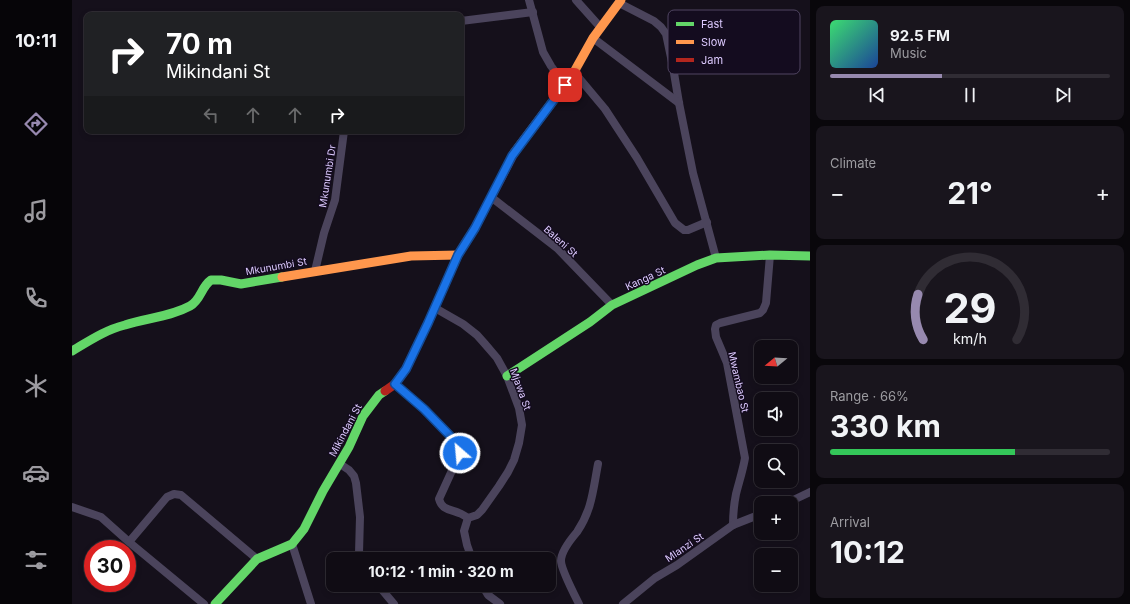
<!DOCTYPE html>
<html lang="en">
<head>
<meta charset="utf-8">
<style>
	:root { --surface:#100c14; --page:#19151d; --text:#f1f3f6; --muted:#9c9ba0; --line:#302c34; --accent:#9789af }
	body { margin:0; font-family:Inter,sans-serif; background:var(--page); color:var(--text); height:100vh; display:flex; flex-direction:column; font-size:15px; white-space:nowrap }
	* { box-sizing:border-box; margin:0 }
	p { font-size:13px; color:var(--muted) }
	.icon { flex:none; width:22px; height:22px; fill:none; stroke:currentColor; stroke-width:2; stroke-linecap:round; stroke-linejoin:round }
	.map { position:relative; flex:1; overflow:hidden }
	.panel { display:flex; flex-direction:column; gap:6px; padding:6px; background:#09070b; width:320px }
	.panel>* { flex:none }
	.hud { position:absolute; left:12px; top:12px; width:380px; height:122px; border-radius:8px; box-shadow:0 2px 6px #0003,0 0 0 1px var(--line); background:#202124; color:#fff; overflow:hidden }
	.needle { width:26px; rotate:252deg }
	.fabs { position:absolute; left:682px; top:340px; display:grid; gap:8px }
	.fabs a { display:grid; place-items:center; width:44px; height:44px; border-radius:8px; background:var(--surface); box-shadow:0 2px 6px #0003,0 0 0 1px var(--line); font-size:20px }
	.speed { position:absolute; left:12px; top:540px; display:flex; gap:8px; font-size:20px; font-weight:700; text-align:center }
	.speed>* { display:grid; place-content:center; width:52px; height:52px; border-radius:50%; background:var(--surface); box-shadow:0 2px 6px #0003,0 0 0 1px var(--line); line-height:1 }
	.speed .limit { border:6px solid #d22; background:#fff; color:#111 }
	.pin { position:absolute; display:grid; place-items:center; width:34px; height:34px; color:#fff; margin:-17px; border-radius:8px; box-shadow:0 2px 6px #0006 }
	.me { position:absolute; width:44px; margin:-22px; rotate:333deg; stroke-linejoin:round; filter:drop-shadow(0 0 3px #0008) }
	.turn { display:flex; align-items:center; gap:14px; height:84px; padding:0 16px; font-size:18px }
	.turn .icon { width:52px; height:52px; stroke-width:2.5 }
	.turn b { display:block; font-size:28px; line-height:34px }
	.lanes { display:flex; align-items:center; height:38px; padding:0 16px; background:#0003; justify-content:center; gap:20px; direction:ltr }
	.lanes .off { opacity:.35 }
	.big { font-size:30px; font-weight:700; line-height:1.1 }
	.panel .tile { flex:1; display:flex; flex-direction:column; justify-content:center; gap:6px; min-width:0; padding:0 14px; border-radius:8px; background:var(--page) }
	.panel .dial { align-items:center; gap:0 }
	.dial svg { height:104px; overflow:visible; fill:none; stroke:var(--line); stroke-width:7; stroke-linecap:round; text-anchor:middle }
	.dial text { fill:var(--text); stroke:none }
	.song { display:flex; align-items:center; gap:12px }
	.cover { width:48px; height:48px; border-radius:6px; background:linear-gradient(135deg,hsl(140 70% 55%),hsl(220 70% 35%)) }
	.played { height:4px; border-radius:2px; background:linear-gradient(90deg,var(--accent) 40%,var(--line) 40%) }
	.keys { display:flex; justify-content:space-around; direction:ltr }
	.heat { display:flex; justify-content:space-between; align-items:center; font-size:22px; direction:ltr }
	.charge { height:6px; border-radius:3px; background:linear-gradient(90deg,#34c759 66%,var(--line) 0) }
	.trip { position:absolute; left:254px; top:552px; width:230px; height:40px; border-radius:8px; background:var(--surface); box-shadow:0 2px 6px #0003,0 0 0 1px var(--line); font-weight:700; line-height:40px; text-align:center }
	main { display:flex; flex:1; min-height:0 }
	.tabs { display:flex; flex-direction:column; width:72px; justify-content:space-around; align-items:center; background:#060508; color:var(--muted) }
	.tabs .icon { width:28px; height:28px }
	.tabs .on { color:var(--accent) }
	.tabs b { font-size:18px; color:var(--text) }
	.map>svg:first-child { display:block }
</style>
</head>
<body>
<main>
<nav class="tabs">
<b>10:11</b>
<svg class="icon on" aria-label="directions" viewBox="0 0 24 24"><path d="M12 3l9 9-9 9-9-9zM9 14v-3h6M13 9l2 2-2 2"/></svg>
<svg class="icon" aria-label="music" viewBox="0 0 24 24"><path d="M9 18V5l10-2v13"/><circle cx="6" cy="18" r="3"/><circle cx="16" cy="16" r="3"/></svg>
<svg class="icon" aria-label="phone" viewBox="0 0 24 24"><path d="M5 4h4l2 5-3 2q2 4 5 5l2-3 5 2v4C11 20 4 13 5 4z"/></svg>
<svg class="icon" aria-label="climate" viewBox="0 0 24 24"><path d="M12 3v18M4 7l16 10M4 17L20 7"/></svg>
<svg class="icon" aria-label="car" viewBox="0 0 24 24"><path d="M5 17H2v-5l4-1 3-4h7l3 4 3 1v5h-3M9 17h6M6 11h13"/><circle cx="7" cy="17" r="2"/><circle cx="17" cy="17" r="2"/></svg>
<svg class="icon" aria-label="filters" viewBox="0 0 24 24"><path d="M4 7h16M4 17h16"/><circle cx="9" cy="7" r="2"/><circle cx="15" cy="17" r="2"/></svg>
</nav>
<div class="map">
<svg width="738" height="604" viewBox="0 0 738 604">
	<rect width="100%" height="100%" fill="#15101b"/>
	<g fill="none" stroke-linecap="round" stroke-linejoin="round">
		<!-- street -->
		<g stroke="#4b445c" stroke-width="8">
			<path d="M457,0l14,52 8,14 14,19"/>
			<path d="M504,0l25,28"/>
			<path d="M547,3l35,18 7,6 5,7 7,33 6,36 14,70 23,85"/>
			<path d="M389,21l72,-9"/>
			<path d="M521,38l86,65"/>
			<path d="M502,72l31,37 32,49 38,65 9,7h4l19,-8"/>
			<path d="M419,197l66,51 55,57"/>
			<path d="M243,271l9,-38 11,-33 9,-69"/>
			<path d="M363,308l28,16 14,11 8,9 12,14 10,18 12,32 3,17 -3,18 -5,17 -6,12 -9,14 -17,24 -5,5 -9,3 -4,13 3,14 5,14"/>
			<path d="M323,384l29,25 34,34 3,5 -1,5 -21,46c3,11 11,10 20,14 3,1 6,3 9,5"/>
			<path d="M268,464l9,6 5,6 2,7 4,34 -1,36 1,6"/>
			<path d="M715,503l23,-11"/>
			<path d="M0,507l29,10 28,25 75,62"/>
			<path d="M661,525c0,-10 1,-21 3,-31 3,-12 7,-24 9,-36l-18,-95 -11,-26 -1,-8 1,-4 4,-2 40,-10 3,-3 3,-7 4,-48"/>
			<path d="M57,542l38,-45 7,-3 7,1 76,64"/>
			<path d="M220,544l19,60"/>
			<path d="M306,585l16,19"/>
			<path d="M410,585l6,10 12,9"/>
			<path d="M507,604c-4,-8 -18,-35 -18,-43 0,-9 10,-22 16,-29 15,-22 16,-42 21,-68"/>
			<path d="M551,604l32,-26 22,-13 56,-40 28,-11"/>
		</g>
		<!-- fast -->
		<g stroke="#63d668" stroke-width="9">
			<path d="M0,351c17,-10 33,-21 53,-26 21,-7 45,-8 65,-19 11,-6 11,-19 21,-26h10l20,4 41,-7"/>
			<path d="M435,376l83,-54 22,-17 85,-40 19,-7 54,-3 40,1"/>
			<path d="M143,604l42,-45 35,-15 12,-15 19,-38 26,-44 14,-31 16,-21 6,-4"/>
		</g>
		<!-- slow -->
		<g stroke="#ff974d" stroke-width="9">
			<path d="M442,153l51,-68 9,-13 19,-34 28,-38"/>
			<path d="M210,277l129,-21 47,-1"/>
		</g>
		<!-- jam -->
		<path stroke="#b3261e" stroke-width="9" d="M313,391l10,-7 11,-15 22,-46 30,-68 17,-27 39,-75"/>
	</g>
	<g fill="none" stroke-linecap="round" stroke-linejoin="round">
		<!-- route casing -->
		<g stroke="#114b97" stroke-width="10">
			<path id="route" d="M388,453l1,-5 -3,-4 -34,-35 -29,-25 11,-15 22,-46 30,-68 17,-27 37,-72 53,-71"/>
		</g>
		<!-- route -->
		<use href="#route" stroke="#1a73e8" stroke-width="7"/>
	</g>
	<g text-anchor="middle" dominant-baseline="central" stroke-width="3" stroke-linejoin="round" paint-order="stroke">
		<!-- street labels -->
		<g font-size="10" fill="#ddcaff" stroke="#140c1f">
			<text transform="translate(255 176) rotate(-81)">Mkunumbi Dr</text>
			<text transform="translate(489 241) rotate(42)">Baleni St</text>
			<text transform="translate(204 266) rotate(-10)">Mkunumbi St</text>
			<text transform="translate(573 278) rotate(-25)">Kanga St</text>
			<text transform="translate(667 382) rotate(77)">Mwambao St</text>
			<text transform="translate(449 389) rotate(70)">Mjawa St</text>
			<text transform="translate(273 430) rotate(-62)">Mikindani St</text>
			<text transform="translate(612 547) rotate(-34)">Mlanzi St</text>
		</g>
	</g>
	<!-- legend -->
	<rect x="596" y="10" width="132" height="64" rx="6" fill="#140c1f" stroke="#504562" stroke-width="1"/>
	<rect x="604" y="22" width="18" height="4" fill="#63d668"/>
	<rect x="604" y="40" width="18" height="4" fill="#ff974d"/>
	<rect x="604" y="58" width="18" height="4" fill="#b3261e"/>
	<g font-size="11" fill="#ddcaff">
		<text x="629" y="28">Fast</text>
		<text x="629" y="46">Slow</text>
		<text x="629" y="64">Jam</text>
	</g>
</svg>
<div class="fabs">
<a><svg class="needle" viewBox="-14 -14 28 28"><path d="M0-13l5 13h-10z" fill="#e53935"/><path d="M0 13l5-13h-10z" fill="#9c9ba0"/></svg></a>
<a><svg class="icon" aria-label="sound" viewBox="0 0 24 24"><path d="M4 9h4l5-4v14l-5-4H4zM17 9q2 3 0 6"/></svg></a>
<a><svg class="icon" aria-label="search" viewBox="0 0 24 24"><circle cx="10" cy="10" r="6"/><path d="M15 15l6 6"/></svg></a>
<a>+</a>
<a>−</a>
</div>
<div class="speed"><div class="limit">30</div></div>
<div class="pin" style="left:493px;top:85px;background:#d93025"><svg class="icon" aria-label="arrive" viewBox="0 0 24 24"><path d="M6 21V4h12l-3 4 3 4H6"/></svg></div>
<svg class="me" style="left:388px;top:453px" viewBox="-20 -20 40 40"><circle r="17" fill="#1a73e8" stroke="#fff" stroke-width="3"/><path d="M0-11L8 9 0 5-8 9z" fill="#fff"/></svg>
<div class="trip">10:12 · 1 min · 320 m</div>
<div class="hud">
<div class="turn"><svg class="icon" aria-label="right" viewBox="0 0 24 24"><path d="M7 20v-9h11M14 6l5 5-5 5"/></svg><div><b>70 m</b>Mikindani St</div></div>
<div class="lanes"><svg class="icon off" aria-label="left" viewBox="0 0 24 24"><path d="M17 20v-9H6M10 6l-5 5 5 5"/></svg><svg class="icon off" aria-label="ahead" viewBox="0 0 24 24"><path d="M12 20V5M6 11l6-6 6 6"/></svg><svg class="icon off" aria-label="ahead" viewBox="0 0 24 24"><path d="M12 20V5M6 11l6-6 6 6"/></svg><svg class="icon" aria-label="right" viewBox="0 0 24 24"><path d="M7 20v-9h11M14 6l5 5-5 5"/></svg></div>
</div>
</div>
<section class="panel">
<div class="tile">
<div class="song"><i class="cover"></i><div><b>92.5 FM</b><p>Music</p></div></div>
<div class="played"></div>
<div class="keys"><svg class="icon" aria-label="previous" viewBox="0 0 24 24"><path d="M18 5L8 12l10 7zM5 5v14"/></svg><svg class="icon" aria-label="pause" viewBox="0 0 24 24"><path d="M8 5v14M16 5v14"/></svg><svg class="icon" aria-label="next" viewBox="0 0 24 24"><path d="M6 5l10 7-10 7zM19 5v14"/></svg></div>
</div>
<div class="tile"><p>Climate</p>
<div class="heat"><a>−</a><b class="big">21°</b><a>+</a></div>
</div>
<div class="tile dial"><svg viewBox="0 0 100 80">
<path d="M14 69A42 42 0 1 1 86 69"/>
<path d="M14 69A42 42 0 0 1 10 34" stroke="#9789af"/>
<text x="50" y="56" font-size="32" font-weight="700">29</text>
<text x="50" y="72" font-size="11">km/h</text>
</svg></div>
<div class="tile"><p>Range · 66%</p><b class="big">330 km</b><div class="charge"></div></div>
<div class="tile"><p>Arrival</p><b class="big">10:12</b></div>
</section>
</main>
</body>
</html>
